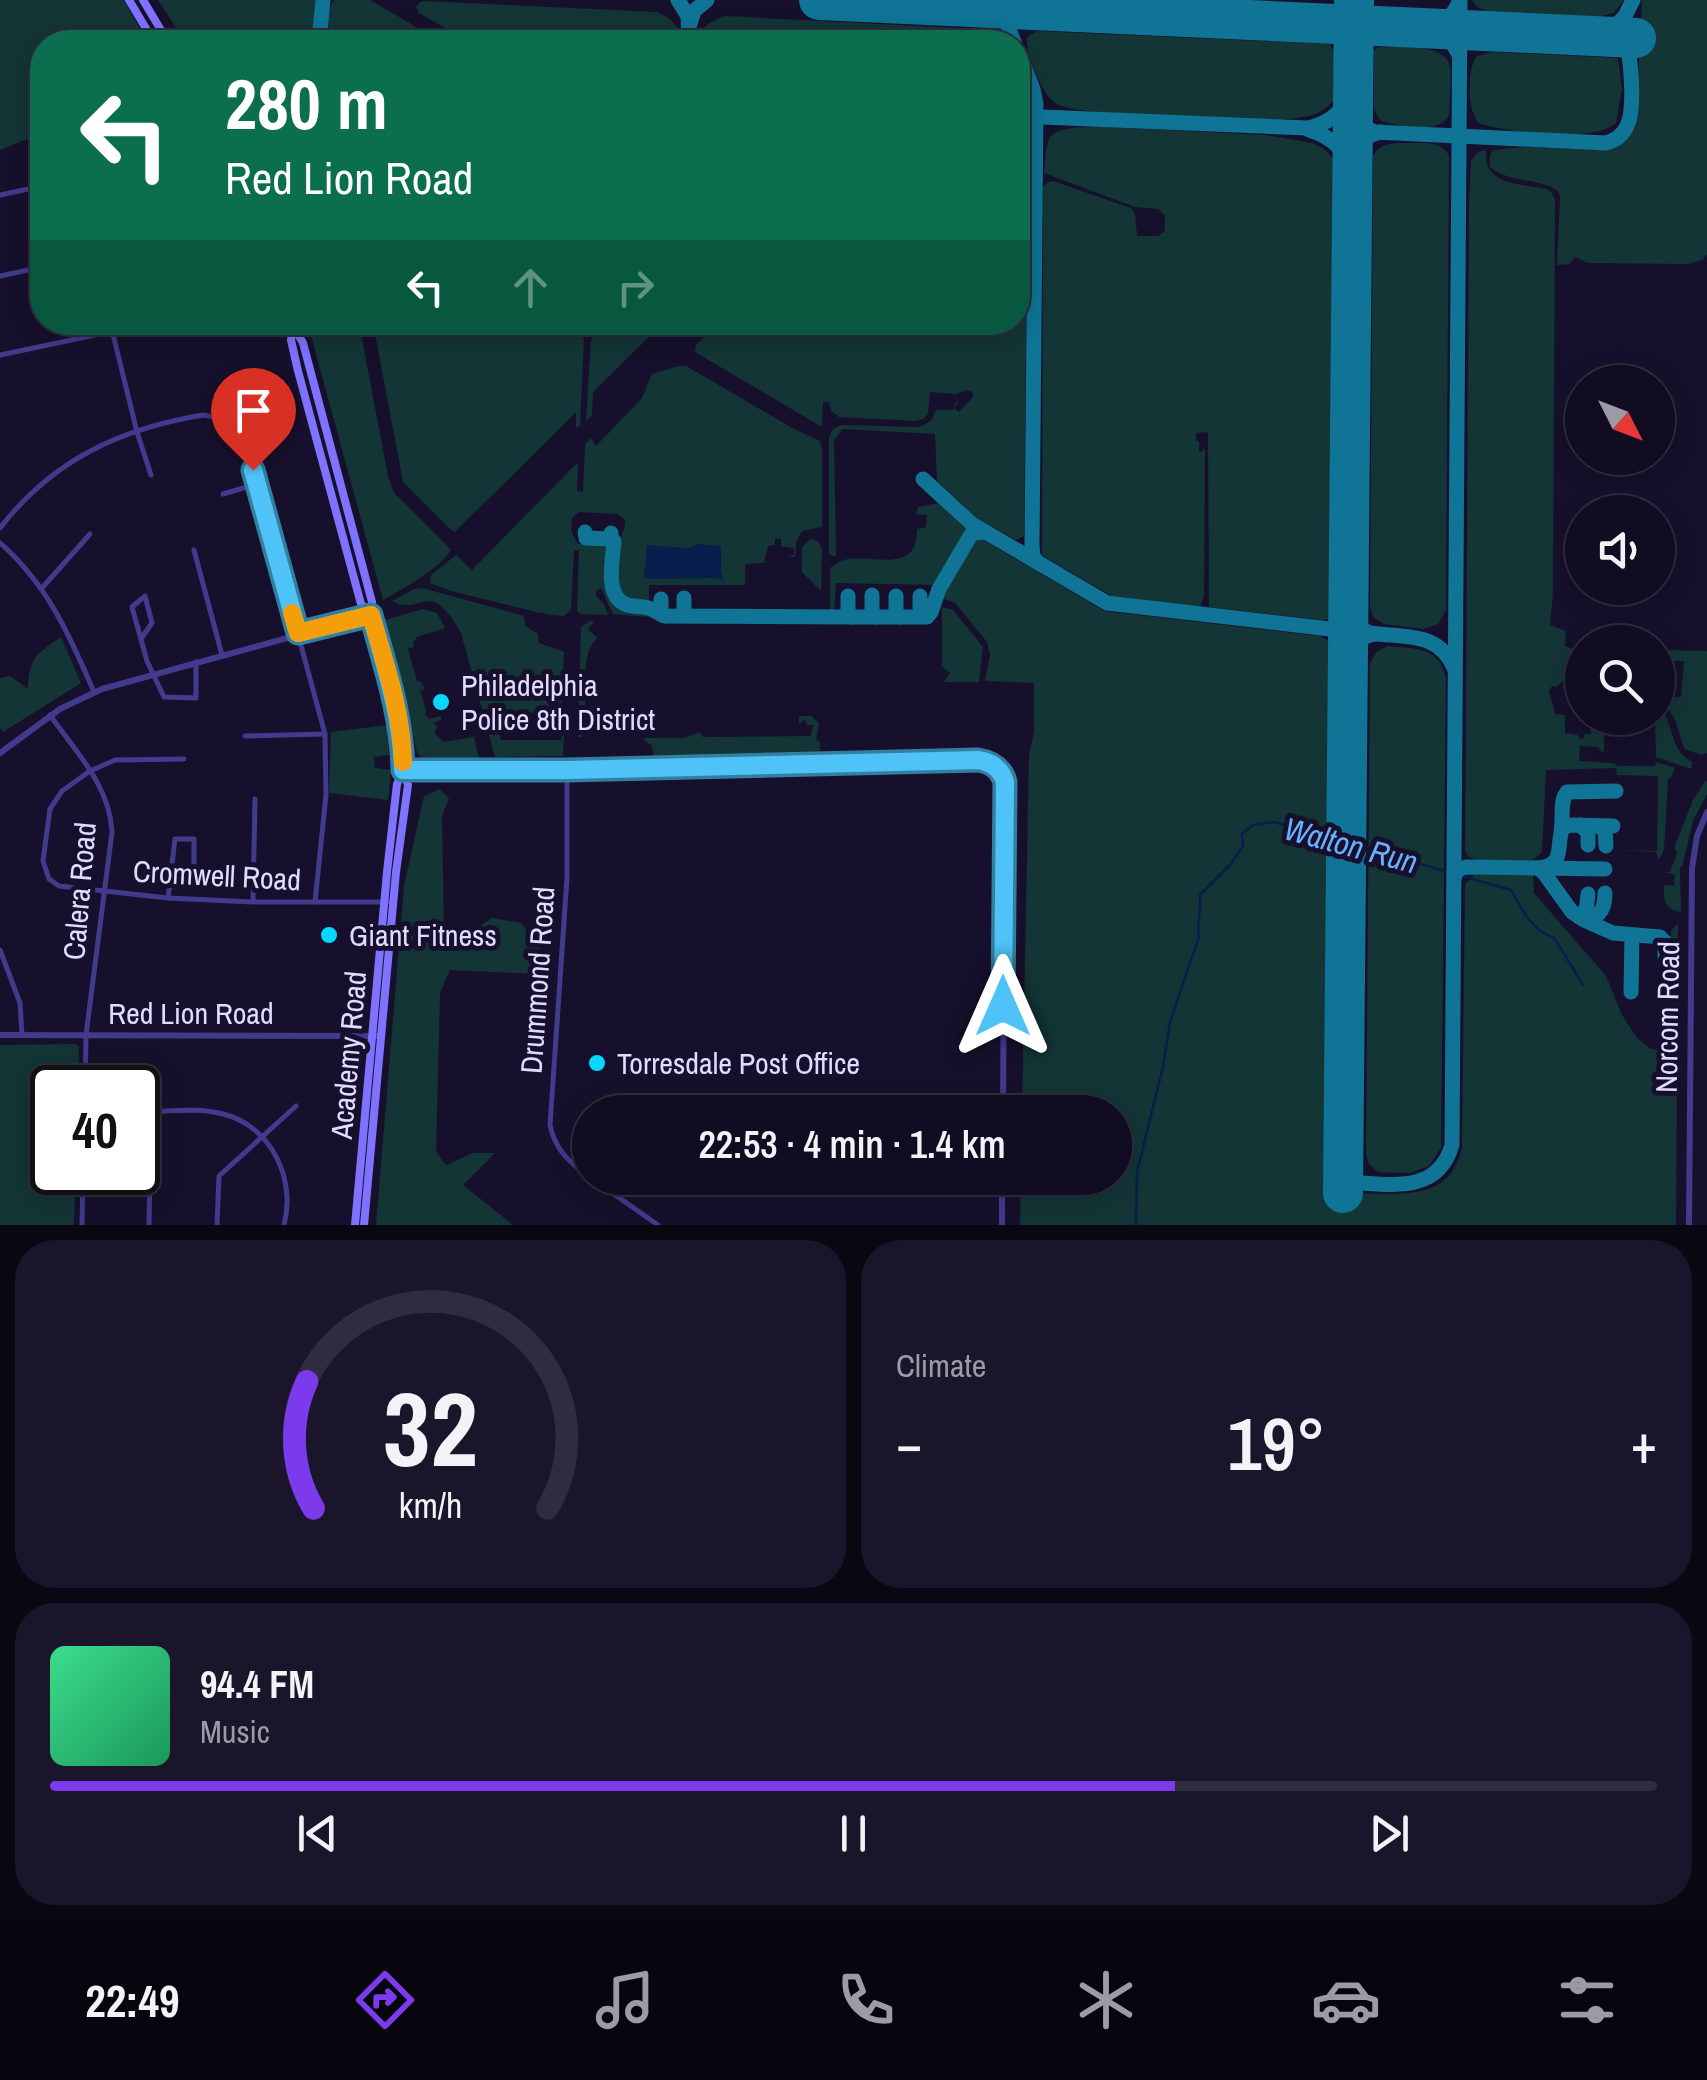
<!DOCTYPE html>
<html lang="en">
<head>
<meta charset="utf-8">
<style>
	:root { --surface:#110c21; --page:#1a152a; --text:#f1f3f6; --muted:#9c9ba5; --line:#302c3f; --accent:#7c3aed }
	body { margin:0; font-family:"Archivo Narrow",sans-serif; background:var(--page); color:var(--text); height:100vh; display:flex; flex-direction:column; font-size:38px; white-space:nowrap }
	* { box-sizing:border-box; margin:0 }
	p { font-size:32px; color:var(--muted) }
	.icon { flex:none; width:55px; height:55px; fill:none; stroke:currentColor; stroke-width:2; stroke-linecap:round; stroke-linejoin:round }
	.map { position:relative; height:1225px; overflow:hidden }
	.details { display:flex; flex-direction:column; gap:15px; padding:15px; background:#090712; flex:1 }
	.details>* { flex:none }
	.top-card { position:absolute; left:30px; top:30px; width:1000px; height:305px; border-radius:40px; box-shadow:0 5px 25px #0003,0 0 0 2px var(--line); background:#0b6e4f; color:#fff; overflow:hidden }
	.needle { width:65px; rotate:132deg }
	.fabs { position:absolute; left:1565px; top:365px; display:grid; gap:20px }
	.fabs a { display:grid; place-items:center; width:110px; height:110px; border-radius:50%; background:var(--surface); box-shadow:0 5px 25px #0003,0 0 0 2px var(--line); font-size:50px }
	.speed { position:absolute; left:30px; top:1065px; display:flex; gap:20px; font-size:50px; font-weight:700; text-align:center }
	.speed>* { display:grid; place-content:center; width:130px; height:130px; border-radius:50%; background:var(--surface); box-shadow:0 5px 25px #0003,0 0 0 2px var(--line); line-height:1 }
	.speed .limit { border:5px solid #111; border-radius:15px; background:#fff; color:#111 }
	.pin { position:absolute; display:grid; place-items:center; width:85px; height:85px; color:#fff; margin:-102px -42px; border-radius:50% 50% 50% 0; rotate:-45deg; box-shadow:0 0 10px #0007 }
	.pin .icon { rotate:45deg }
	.me { position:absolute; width:110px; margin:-55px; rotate:0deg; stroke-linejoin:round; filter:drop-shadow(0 0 8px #0008) }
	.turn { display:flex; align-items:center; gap:35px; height:210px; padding:0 30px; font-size:45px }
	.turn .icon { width:130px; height:130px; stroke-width:2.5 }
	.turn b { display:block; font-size:70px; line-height:85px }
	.lanes { display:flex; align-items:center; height:95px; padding:0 30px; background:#0003; justify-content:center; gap:50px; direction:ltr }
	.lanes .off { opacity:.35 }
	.big { font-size:75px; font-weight:600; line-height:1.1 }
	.details .card { flex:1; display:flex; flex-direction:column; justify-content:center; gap:15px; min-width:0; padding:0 35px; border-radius:40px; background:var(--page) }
	.details .dial { align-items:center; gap:0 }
	.dial svg { height:260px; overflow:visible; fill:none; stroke:var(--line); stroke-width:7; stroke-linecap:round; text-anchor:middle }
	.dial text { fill:var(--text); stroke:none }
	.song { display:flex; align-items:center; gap:30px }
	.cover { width:120px; height:120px; border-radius:15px; background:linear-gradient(135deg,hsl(150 70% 55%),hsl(150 70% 35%)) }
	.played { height:10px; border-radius:5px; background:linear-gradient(90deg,var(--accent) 70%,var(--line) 70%) }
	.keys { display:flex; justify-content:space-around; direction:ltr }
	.heat { display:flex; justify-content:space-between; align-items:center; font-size:55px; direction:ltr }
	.details .tiles { flex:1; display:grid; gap:15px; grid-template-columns:1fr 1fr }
	.card:last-child { grid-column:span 2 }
	.trip { position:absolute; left:572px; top:1095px; width:560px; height:100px; border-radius:50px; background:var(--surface); box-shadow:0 5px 25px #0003,0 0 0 2px var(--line); font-weight:600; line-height:100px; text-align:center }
	.menu { display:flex; height:160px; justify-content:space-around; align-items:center; background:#07050d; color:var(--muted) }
	.menu .icon { width:70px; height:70px }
	.menu .on { color:var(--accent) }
	.menu b { font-size:45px; color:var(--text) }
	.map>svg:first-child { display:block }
</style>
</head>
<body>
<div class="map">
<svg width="1707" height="1225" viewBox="0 0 1707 1225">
	<rect width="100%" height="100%" fill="#17102c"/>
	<!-- green -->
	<g fill="#133536">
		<path d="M0,0h124l23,42h-105v91l-42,17z"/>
		<path d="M158,0h158l-2,42h-129z"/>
		<path d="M334,0h36l72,42h-111c-2,-14 -6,-30 3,-42z"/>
		<path d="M1472,0h152l-10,13 -16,4 -108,-5 -13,-5z"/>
		<path d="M1642,0h65v254l-5,6 -14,4 -100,-1 -13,-6 -5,7 -13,1 3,-69 -2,-5c-20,-14 -48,-7 -68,-24v-12l3,-5 32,-3 82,3 19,-9 9,-13 1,-7z"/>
		<path d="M422,1l235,11c14,6 24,15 26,30h-214l-50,-29 -3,-6z"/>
		<path d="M725,16l274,14 7,12h-309c3,-15 14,-21 28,-26z"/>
		<path d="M1037,31l293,13 4,7v49c-7,8 -15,14 -25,16 -54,11 -114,1 -169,-2 -22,-1 -64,-1 -83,-10 -14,-6 -33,-53 -30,-67z"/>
		<path d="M1378,47c19,1 68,-5 72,20 2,15 -1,33 -1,49 -13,19 -49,11 -69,4l-6,-10v-60z"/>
		<path d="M1491,52l127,6 4,31 -6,34c-20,20 -112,9 -138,0 -11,-15 -11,-51 -2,-66z"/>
		<path d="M1105,127l160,8 47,8 11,5 10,10 -3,461 -8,1 -113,-13 -1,-175 -12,1v8h3v11h3l2,-4 1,5 -1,143 -4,11 -88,-11 -66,-38 -4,-4 1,-367 5,-5 5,-1 78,27 4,5 2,23h21l7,-5v-15l-7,-7 -23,-2 -91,-34c1,-10 1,-25 5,-34 6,-14 42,-12 56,-12z"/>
		<path d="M1018,130c14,22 9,72 9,98l-9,3z"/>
		<path d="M1410,143c15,0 30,-2 39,12l-3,455 -8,14 -14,5 -40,-5 -10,-6 -4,-10 3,-452c7,-14 23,-13 37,-13z"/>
		<path d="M1486,150c-3,36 34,33 61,39l4,3 4,8 -2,392 -3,33 16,6 -1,15 17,7v28h-3l-1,5 -15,-5 -7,6 -4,-1 -3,5c2,9 5,15 6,23l10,1v18l13,2 1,3 5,1v-5h7v-15l-11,1v-4l21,2 3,16v18l-4,-1 -1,-4 -19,-1 -1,15 33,2 6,3h37l1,-4 19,6 -4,10 -3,1 -4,71 -5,10 -3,-8 -39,-2 40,1 1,-75 -41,-1 -1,-7 -70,2 -4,82 -9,8h-56l-8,-3 -4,-6 4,-647 2,-43 7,-9z"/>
		<path d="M1018,236h5l4,5 -3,295 -8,4 -39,-22 -40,-37 -2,-47 -92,-5 -9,11 2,114 -1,2 -6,-1v-117l4,-9 8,-4 78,2 12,-6 5,-11h17l3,-8h3l-5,6 5,4 14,-15v-5l-7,-2 -10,4 -26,-2 -2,22 -5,5 -7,2 -77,-4 -8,-6 -2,-9h-6l-1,25 -122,-72 -5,-4 1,-6 22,-22 300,-1z"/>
		<path d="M310,323h49l29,153 6,17 57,57c-12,19 -47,38 -68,50l-70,-257z"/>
		<path d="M373,323h197v3l9,4 5,10 -4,86 -4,2v-16l-121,120 -5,-3 -47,-47z"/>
		<path d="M606,323h57l-70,69 -1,23 -6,6 5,-81 6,-9 9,-3z"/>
		<path d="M679,366h7l108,63 26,12 2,7v79l-20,4 -6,11 -1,15h-7l6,-2v-7l-13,-2v-7h-6v6l-7,1 -4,17 -19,1v21h-96v18c-29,-1 -34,-5 -33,-34 1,-8 0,-18 2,-25 4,-10 7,-13 7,-24l-7,-6 -39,-2 -7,6 -1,13 7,13 32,1c-1,38 -11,65 39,65v7l-36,-3 -12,-26 -5,3v5l8,8 4,11 -28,-1 -3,-3 2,-61h-5l-3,60 -7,6 -19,-2 -2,-2 -3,1 -89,-22 -21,-8 1,-8 25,-20 16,15 103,-105 3,-1 -1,27 6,1 2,-48 6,-6 5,8 46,-48 10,-24z"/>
		<path d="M938,503l31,29 -32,53 -101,-2 -2,28h-4v-43c5,-3 9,-7 14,-8 28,-7 74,16 73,-31l9,-2 1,-12 -11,-1 2,-7z"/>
		<path d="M810,539l8,2 4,8 -1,42 -19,-19v-25z"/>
		<path d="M976,539h6l122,72 216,25 8,5 2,11 -4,540c19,1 38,1 56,2 40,0 70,-3 80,-47l3,-263 9,-9h59l1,18 72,83 16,39 15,23 14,11 12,1 6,-10 2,-109 7,-8 -2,302h-656l1,-47h94v-66h-93l7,-357 5,-23v-49l-49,-2 5,-26 -3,-13 -32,-39 -13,-5 1,-7 28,-49z"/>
		<path d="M422,588l99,27 3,2 1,9 13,8 1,9 25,9 -3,57h-16l-1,4h-50l-1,20 7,2 1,5h60l1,-4 2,-1 -1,21 -68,1 -34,-124c-33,-59 -40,-15 -69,-32l22,-12z"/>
		<path d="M942,607l11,3 30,37 -4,35h-35l6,-9 -8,-7z"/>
		<path d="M423,609l14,4 8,15 -28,9 -4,6 1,4 -6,2 9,32h3l5,8 -5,2 6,19 -1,5 4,4 12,-3v4l-8,3 4,3 -2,8 8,8 31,-5 5,22h-45l-13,-2 -4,-4 -11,-55 -21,-78z"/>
		<path d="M590,621l4,1 -6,7 9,9c-17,18 -9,42 -12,65 -2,12 -3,21 -3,34h-4l3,-110z"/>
		<path d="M61,637l20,46 -78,49 -3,-5v-49l10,-2 18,13c1,-31 8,-35 33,-52z"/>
		<path d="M1388,646c27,3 52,0 58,33l-5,469 -12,18 -19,7 -32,-1 -9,-8 -3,-10 4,-490 6,-12z"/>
		<path d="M1658,650l49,1v102l-6,2 -16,-6c-9,-19 -6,-37 -27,-46v-5l23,-1 3,-36h-26z"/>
		<path d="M1658,710l5,1c11,18 8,40 29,51l-1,7 -35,-12 -1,-39h3z"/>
		<path d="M799,716h12l8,7 -3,16 4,3v8l-5,4 -161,3 -2,-11 -8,-6v-2h40l16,-6 3,5 108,-1 2,-11h-6l-2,-5 -3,1 -3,4z"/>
		<path d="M387,725l2,30 -15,2 1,11 16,2 -3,30 -59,-7 2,-61z"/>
		<path d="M1705,781h2v13l-14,27 -11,46h-2l1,45c-16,-2 -18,-13 -17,-27l10,1 1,-11 -11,-3h6l7,-19 -3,-5 19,-48z"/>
		<path d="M440,789l9,9 -7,18 2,122 16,1 32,-21 29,5 27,35 -11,16 -87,-4 -10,23 -4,159 10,13 27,-12h22l-32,32 50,40h-137l28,-339 20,-90z"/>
		<path d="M76,1044l3,3 -1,40 -26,1v84l24,1 -2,52h-74v-180z"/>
	</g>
	<!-- water -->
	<path fill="#091e4c" d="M698,544l23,2v26l3,9 -7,-3 -71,1 -2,-3 3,-31 40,3z"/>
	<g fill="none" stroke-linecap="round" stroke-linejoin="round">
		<!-- stream -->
		<path stroke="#091e4c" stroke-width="2.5" d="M1136,1225l1,-53 26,-105 7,-45 29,-85c-3,-15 3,-27 1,-42l31,-31 12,-18 -1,-12 11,-9 21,-3 237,68 15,26 13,14 16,9 28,46"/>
		<!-- taxiway -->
		<g stroke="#0f7496" stroke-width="15">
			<path d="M678,0l10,16 1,26"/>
			<path d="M998,0l16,42"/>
			<path d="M1007,0l13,6 20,5"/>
			<path d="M965,7l21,-7"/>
			<path d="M690,24l4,-13 13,-11"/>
			<path d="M1605,37l20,-21 8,-16"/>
			<path d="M319,42l4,-42"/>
			<path d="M1018,51l15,38 3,15 -4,441 1,11 5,7"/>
			<path d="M1458,53c-9,-19 -21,-22 -40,-25 19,-2 32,-6 40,-24"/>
			<path d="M1353,98c2,16 5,29 22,34l231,11c9,-3 15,-6 20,-15 10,-17 5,-71 -1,-91"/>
			<path d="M1018,116l290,12c24,-5 39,-20 45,-43"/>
			<path d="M1309,130c24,7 36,20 44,44"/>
			<path d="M1353,168c2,-20 6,-32 28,-36"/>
			<path d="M923,479l49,45 135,79 223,26 11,8 8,15"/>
			<path d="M585,532l1,6 26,1"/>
			<path d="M611,533v5l3,3c-1,18 -10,54 11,63 9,4 18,1 26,5 5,2 9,6 14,7"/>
			<path d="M872,595v17l4,5"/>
			<path d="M848,596v17l4,4h75l4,-5 8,-23 33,-56 13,-1"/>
			<path d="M896,596v18l4,3"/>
			<path d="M920,596v11l2,3h4l7,-6"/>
			<path d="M684,598v14l5,4"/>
			<path d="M661,599v14l4,3 187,1"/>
			<path d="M1350,599c2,16 4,28 20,34 33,5 69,-2 84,35"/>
			<path d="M1349,664c3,-16 9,-28 27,-30"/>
			<path d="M1580,825l8,7v13"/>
			<path d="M1598,826l7,4 1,16"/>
			<path d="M1613,826l-41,-1 -9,2c-8,18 4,38 -25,41l6,5 28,39 12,8 29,13 47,4 5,5v15"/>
			<path d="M1561,830c3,-13 -2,-28 6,-38l49,-1"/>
			<path d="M1454,878l3,-8 9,-3 139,2"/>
			<path d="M1574,913l6,2 6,-3 2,-18"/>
			<path d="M1579,917c19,4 26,-6 26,-24"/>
			<path d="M1631,992l1,-57"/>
			<path d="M1344,1182c42,1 93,15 108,-37l8,-1145"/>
		</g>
		<!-- runway -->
		<g stroke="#0f7496" stroke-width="40">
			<path d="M819,0l817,38"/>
			<path d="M1343,1193l11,-1193"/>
		</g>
		<!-- minor -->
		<g stroke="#423a8c" stroke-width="5">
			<path d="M0,195l42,-9"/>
			<path d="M0,276l42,-9"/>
			<path d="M110,322l27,110 14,43"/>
			<path d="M0,355l157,-33"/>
			<path d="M223,494l34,-10"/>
			<path d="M0,528c53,-68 119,-99 203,-113 28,3 40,20 48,46l74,273 1,61 -11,107"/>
			<path d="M0,543c47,41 70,93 94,149"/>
			<path d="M194,550l28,105"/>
			<path d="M42,588l48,-54"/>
			<path d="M141,639l11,-16 -7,-27 -13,11 15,54 17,36 32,1v-36"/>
			<path d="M50,715c26,37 60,71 62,117l-26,203 -1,53"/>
			<path d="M245,736l80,-2"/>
			<path d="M184,759l-69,1 -25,11 -28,20 -12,18 -7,52 6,18 10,7 109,12 85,4h141"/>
			<path d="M567,769v109l-17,247c5,25 20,38 40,52"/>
			<path d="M168,898l7,-59h19v40l-25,9"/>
			<path d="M253,901l2,-102"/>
			<path d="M0,950l20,53 2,32"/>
			<path d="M138,1112c27,0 59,-5 85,2 49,12 73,66 61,111"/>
			<path d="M94,1172l56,1 -1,52"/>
			<path d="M591,1178l67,47"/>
			<path d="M82,1225l1,-53"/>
			<path d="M217,1225l2,-49 77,-70"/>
		</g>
		<!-- tertiary -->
		<g stroke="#423a8c" stroke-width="6">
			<path d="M0,753l60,-44 42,-20 269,-74"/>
			<path d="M403,770l164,-1 411,-10c13,3 23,9 27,23l-2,330"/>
			<path d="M0,1035l382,1"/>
			<path d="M1002,1225v-47"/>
			<path d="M1689,1225l3,-357 5,-32 10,-24"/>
		</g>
		<!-- secondary -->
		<g stroke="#7e72ff" stroke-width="8">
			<path d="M129,0l25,42"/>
			<path d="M143,0l25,42"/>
			<path d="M291,322l12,21 69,259 -1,13 24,89 7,36 1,30 5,15 -12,87 -32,353"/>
			<path d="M293,328l-2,12 7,31 63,233 10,11"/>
			<path d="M355,1225l32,-353 10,-88 6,-14"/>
		</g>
	</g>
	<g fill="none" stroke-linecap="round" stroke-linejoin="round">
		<!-- route casing -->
		<g stroke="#337fa1" stroke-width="25">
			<path id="route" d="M253,470l45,163 73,-18c14,51 31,101 32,155h165l410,-10c13,2 23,8 27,22l-2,224"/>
		</g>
		<!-- route -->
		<use href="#route" stroke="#4fc3f7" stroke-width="18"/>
		<!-- slow -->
		<path stroke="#f59e0b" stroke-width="18" d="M292,613l6,20 73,-18c14,48 31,97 32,147"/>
	</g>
	<!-- markers -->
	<g fill="#07d7ff" stroke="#17102c" stroke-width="4">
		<circle cx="441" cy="702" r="10"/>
		<circle cx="329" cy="935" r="10"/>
		<circle cx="597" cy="1063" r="10"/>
	</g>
	<g text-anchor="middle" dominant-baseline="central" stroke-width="10" stroke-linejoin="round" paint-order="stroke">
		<!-- poi labels -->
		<g font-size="30" fill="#e1dbff" stroke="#17102c" text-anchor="start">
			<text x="461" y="685">Philadelphia<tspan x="461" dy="34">Police 8th District</tspan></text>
			<text x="349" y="935">Giant Fitness</text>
			<text x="617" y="1063">Torresdale Post Office</text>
		</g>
		<!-- street labels -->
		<g font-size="30" fill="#e1dbff" stroke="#17102c">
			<text transform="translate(217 875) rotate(3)">Cromwell Road</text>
			<text transform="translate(79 891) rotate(-85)">Calera Road</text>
			<text transform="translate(537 980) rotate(-86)">Drummond Road</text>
			<text x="191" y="1013">Red Lion Road</text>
			<text transform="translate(1667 1017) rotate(-89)">Norcom Road</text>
			<text transform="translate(348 1055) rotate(-85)">Academy Road</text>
		</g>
		<!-- water labels -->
		<g font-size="32" font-style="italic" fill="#69b1ff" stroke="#17102c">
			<text transform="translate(1351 845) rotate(15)">Walton Run</text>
		</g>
	</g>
</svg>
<div class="fabs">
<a><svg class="needle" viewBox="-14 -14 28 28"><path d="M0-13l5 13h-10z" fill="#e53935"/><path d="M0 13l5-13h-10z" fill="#9c9ba5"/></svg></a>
<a><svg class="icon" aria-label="sound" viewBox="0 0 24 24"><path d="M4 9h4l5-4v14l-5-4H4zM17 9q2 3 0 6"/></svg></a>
<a><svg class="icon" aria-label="search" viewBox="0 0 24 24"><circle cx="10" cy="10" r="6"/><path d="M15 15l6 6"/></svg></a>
</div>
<div class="speed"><div class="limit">40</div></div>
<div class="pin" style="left:253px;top:470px;background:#d93025"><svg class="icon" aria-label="arrive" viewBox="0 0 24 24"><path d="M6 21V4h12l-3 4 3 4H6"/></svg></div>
<svg class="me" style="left:1003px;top:1006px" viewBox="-20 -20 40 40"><path d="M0-17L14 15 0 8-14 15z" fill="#4fc3f7" stroke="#fff" stroke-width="4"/></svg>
<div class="trip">22:53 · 4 min · 1.4 km</div>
<div class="top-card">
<div class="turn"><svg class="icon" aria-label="left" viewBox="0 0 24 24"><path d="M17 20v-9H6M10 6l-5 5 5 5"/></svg><div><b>280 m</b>Red Lion Road</div></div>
<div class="lanes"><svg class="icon" aria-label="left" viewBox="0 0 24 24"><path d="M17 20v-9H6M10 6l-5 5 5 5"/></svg><svg class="icon off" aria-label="ahead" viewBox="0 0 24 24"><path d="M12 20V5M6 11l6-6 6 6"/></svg><svg class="icon off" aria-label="right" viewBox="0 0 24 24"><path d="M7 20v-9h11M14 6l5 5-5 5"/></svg></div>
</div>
</div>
<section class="details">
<div class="tiles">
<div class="card dial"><svg viewBox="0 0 100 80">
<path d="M14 69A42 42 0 1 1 86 69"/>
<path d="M14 69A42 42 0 0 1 12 30" stroke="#7c3aed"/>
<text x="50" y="56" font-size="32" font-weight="700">32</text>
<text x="50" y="72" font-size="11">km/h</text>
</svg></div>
<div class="card"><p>Climate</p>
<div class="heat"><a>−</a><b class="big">19°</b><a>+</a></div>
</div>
<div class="card">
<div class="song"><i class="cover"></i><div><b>94.4 FM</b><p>Music</p></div></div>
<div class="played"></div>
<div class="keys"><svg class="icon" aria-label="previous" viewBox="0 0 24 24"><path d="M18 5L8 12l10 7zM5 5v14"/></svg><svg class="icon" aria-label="pause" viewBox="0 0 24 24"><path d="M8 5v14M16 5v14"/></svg><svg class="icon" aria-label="next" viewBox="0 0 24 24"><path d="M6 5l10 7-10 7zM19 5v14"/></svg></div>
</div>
</div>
</section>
<nav class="menu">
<b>22:49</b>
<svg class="icon on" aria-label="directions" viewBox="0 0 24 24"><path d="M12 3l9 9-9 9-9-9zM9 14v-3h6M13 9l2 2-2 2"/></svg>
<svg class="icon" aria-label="music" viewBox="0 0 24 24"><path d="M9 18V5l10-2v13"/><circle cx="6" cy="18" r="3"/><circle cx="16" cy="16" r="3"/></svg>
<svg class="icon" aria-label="phone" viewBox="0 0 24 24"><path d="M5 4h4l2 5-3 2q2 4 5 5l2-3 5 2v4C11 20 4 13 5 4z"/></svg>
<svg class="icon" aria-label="climate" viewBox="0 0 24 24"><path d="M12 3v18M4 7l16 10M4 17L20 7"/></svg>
<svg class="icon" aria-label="car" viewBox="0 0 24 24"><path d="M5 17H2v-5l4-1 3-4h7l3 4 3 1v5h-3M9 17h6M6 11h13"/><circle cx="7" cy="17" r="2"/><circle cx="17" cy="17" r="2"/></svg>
<svg class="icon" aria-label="filters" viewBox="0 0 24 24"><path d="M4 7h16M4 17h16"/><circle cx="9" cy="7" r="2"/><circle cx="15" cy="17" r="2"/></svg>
</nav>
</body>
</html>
